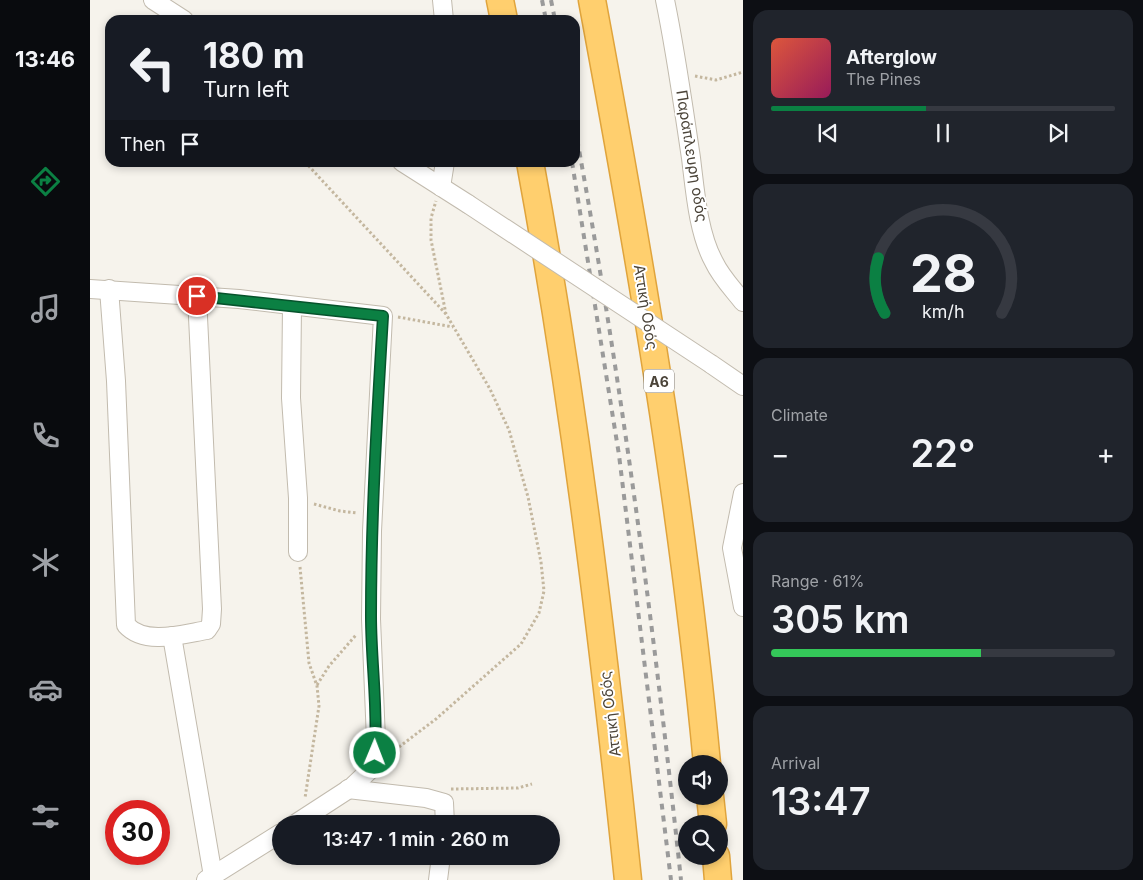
<!DOCTYPE html>
<html lang="en">
<head>
<meta charset="utf-8">
<style>
	:root { --surface:#171b24; --page:#20242c; --text:#f1f3f6; --muted:#9ea1a6; --line:#363941; --accent:#0b8043 }
	body { margin:0; font-family:Inter,sans-serif; background:var(--page); color:var(--text); height:100vh; display:flex; flex-direction:column; font-size:19px; white-space:nowrap }
	* { box-sizing:border-box; margin:0 }
	p { font-size:16px; color:var(--muted) }
	.icon { flex:none; width:28px; height:28px; fill:none; stroke:currentColor; stroke-width:2; stroke-linecap:round; stroke-linejoin:round }
	.map { position:relative; flex:1; overflow:hidden }
	.panel { display:flex; flex-direction:column; gap:10px; padding:10px; background:#0d0f14; width:400px }
	.panel>* { flex:none }
	.hud { position:absolute; left:15px; top:15px; width:475px; height:152px; border-radius:15px; box-shadow:0 2px 8px #0003; background:#171b24; color:var(--text); overflow:hidden }
	.fabs { position:absolute; left:588px; top:755px; display:grid; gap:10px }
	.fabs a { display:grid; place-items:center; width:50px; height:50px; border-radius:50%; background:var(--surface); box-shadow:0 2px 8px #0003; font-size:25px }
	.speed { position:absolute; left:15px; top:800px; display:flex; gap:10px; font-size:25px; font-weight:700; text-align:center }
	.speed>* { display:grid; place-content:center; width:65px; height:65px; border-radius:50%; background:var(--surface); box-shadow:0 2px 8px #0003; line-height:1 }
	.speed .limit { border:8px solid #d22; background:#fff; color:#111 }
	.pin { position:absolute; display:grid; place-items:center; width:42px; height:42px; color:#fff; margin:-21px; border:2px solid #fff; border-radius:50%; box-shadow:0 1px 5px #0007 }
	.me { position:absolute; width:55px; margin:-28px; rotate:1deg; stroke-linejoin:round; filter:drop-shadow(0 0 4px #0008) }
	.turn { display:flex; align-items:center; gap:18px; height:105px; padding:0 15px; font-size:22px }
	.turn .icon { width:65px; height:65px; stroke-width:2.5 }
	.turn b { display:block; font-size:35px; line-height:42px }
	.then { display:flex; align-items:center; height:48px; padding:0 15px; background:#0003; gap:10px; font-size:19px }
	.big { font-size:38px; font-weight:600; line-height:1.1 }
	.panel .widget { flex:1; display:flex; flex-direction:column; justify-content:center; gap:8px; min-width:0; padding:0 18px; border-radius:15px; background:var(--page) }
	.panel .dial { align-items:center; gap:0 }
	.dial svg { height:130px; overflow:visible; fill:none; stroke:var(--line); stroke-width:7; stroke-linecap:round; text-anchor:middle }
	.dial text { fill:var(--text); stroke:none }
	.song { display:flex; align-items:center; gap:15px }
	.cover { width:60px; height:60px; border-radius:8px; background:linear-gradient(135deg,hsl(10 70% 55%),hsl(330 70% 35%)) }
	.played { height:5px; border-radius:2px; background:linear-gradient(90deg,var(--accent) 45%,var(--line) 45%) }
	.keys { display:flex; justify-content:space-around; direction:ltr }
	.heat { display:flex; justify-content:space-between; align-items:center; font-size:28px; direction:ltr }
	.charge { height:8px; border-radius:4px; background:linear-gradient(90deg,#34c759 61%,var(--line) 0) }
	.trip { position:absolute; left:182px; top:815px; width:288px; height:50px; border-radius:25px; background:var(--surface); box-shadow:0 2px 8px #0003; font-weight:600; line-height:50px; text-align:center }
	main { display:flex; flex:1; min-height:0 }
	.menu { display:flex; flex-direction:column; width:90px; justify-content:space-around; align-items:center; background:#090b0e; color:var(--muted) }
	.menu .icon { width:35px; height:35px }
	.menu .current { color:var(--accent) }
	.menu b { font-size:22px; color:var(--text) }
	.map>svg:first-child { display:block }
</style>
</head>
<body>
<main>
<nav class="menu">
<b>13:46</b>
<svg class="icon current" aria-label="directions" viewBox="0 0 24 24"><path d="M12 3l9 9-9 9-9-9zM9 14v-3h6M13 9l2 2-2 2"/></svg>
<svg class="icon" aria-label="music" viewBox="0 0 24 24"><path d="M9 18V5l10-2v13"/><circle cx="6" cy="18" r="3"/><circle cx="16" cy="16" r="3"/></svg>
<svg class="icon" aria-label="phone" viewBox="0 0 24 24"><path d="M5 4h4l2 5-3 2q2 4 5 5l2-3 5 2v4C11 20 4 13 5 4z"/></svg>
<svg class="icon" aria-label="climate" viewBox="0 0 24 24"><path d="M12 3v18M4 7l16 10M4 17L20 7"/></svg>
<svg class="icon" aria-label="car" viewBox="0 0 24 24"><path d="M5 17H2v-5l4-1 3-4h7l3 4 3 1v5h-3M9 17h6M6 11h13"/><circle cx="7" cy="17" r="2"/><circle cx="17" cy="17" r="2"/></svg>
<svg class="icon" aria-label="filters" viewBox="0 0 24 24"><path d="M4 7h16M4 17h16"/><circle cx="9" cy="7" r="2"/><circle cx="15" cy="17" r="2"/></svg>
</nav>
<div class="map">
<svg width="653" height="880" viewBox="0 0 653 880">
	<rect width="100%" height="100%" fill="#f6f3ec"/>
	<g fill="none" stroke-linecap="round" stroke-linejoin="round">
		<!-- minor casing -->
		<g stroke="#c2bbae" stroke-width="20">
			<g id="minor">
				<path d="M63,0l31,20"/>
				<path d="M352,0l2,20"/>
				<path d="M575,0c11,53 18,105 26,158 4,32 7,75 23,104 7,15 19,27 29,40"/>
				<path d="M312,162l66,42"/>
				<path d="M351,187l4,-25"/>
				<path d="M0,289l149,10 144,17 -11,215 -1,88 5,121 -2,26 -22,21 -57,37"/>
				<path d="M19,289l7,92 10,244c19,21 57,9 81,5l4,-6 1,-15 -15,-313"/>
				<path d="M202,306l-1,92 7,100v54"/>
				<path d="M621,364l32,22"/>
				<path d="M653,493l-11,55 11,59"/>
				<path d="M82,636l41,240"/>
				<path d="M258,789l78,9 18,5 1,21"/>
				<path d="M116,880l75,-47"/>
				<path d="M348,880l3,-24"/>
			</g>
		</g>
		<!-- highway casing -->
		<g stroke="#e0a43c" stroke-width="29">
			<g id="highway">
				<path d="M410,0l4,20"/>
				<path d="M502,0c47,253 91,507 115,764"/>
				<path d="M440,162c44,238 73,478 98,718"/>
				<path d="M620,796l3,28"/>
				<path d="M626,856l2,24"/>
			</g>
		</g>
		<!-- path -->
		<g stroke="#c4b79f" stroke-width="3" stroke-dasharray="2.5 2.5" stroke-linecap="butt">
			<path d="M605,76l21,4 27,-8"/>
			<path d="M215,162l141,152"/>
			<path d="M308,317l55,10"/>
			<path d="M224,504l26,7 17,2"/>
			<path d="M210,567l9,96 8,23 2,20 -14,92"/>
			<path d="M227,685l12,-19 27,-31"/>
			<path d="M301,753l45,-34 85,-75 18,-31 5,-22 -3,-29 -13,-65 -19,-67 -19,-41 -44,-75 -15,-74v-22l5,-17"/>
			<path d="M361,789l67,-1 14,-4"/>
		</g>
		<!-- minor -->
		<use href="#minor" stroke="#fff" stroke-width="18"/>
		<!-- highway -->
		<use href="#highway" stroke="#ffcf6e" stroke-width="26"/>
		<!-- rail -->
		<g stroke="#9a9a9a" stroke-width="4" stroke-dasharray="6 6" stroke-linecap="butt">
			<path d="M452,0l4,20"/>
			<path d="M461,0l4,20"/>
			<path d="M485,128c46,249 79,500 106,752"/>
			<path d="M482,162l47,293 52,425"/>
		</g>
		<!-- minor-bridge casing -->
		<g stroke="#c2bbae" stroke-width="20" stroke-linecap="butt">
			<path id="minor-bridge" d="M378,204l243,160"/>
		</g>
		<!-- minor-bridge -->
		<use href="#minor-bridge" stroke="#fff" stroke-width="18"/>
	</g>
	<g fill="none" stroke-linecap="round" stroke-linejoin="round">
		<!-- route casing -->
		<g stroke="#07532c" stroke-width="12">
			<path id="route" d="M107,296l186,20c-6,100 -12,200 -12,300 0,46 7,91 4,137"/>
		</g>
		<!-- route -->
		<use href="#route" stroke="#0b8043" stroke-width="9"/>
	</g>
	<g text-anchor="middle" dominant-baseline="central" stroke-width="4" stroke-linejoin="round" paint-order="stroke">
		<!-- shield labels -->
		<rect fill="#fff" stroke="#817c74" stroke-width="1" x="554" y="369.5" width="30" height="23" rx="4"/>
		<g font-size="14" font-weight="bold" fill="#4b4439">
			<text x="569" y="381">Α6</text>
		</g>
		<!-- street labels -->
		<g font-size="15" fill="#4b4439" stroke="#fff">
			<text transform="translate(602 156) rotate(81)">Παράπλευρη οδός</text>
			<text transform="translate(556 307) rotate(81)">Αττική Οδός</text>
			<text transform="translate(520 714) rotate(-97)">Αττική Οδός</text>
		</g>
	</g>
</svg>
<div class="fabs">
<a><svg class="icon" aria-label="sound" viewBox="0 0 24 24"><path d="M4 9h4l5-4v14l-5-4H4zM17 9q2 3 0 6"/></svg></a>
<a><svg class="icon" aria-label="search" viewBox="0 0 24 24"><circle cx="10" cy="10" r="6"/><path d="M15 15l6 6"/></svg></a>
</div>
<div class="speed"><div class="limit">30</div></div>
<div class="pin" style="left:107px;top:296px;background:#d93025"><svg class="icon" aria-label="arrive" viewBox="0 0 24 24"><path d="M6 21V4h12l-3 4 3 4H6"/></svg></div>
<svg class="me" style="left:285px;top:753px" viewBox="-20 -20 40 40"><circle r="17" fill="#0b8043" stroke="#fff" stroke-width="3"/><path d="M0-11L8 9 0 5-8 9z" fill="#fff"/></svg>
<div class="trip">13:47 · 1 min · 260 m</div>
<div class="hud">
<div class="turn"><svg class="icon" aria-label="left" viewBox="0 0 24 24"><path d="M17 20v-9H6M10 6l-5 5 5 5"/></svg><div><b>180 m</b>Turn left</div></div>
<div class="then">Then<svg class="icon" aria-label="arrive" viewBox="0 0 24 24"><path d="M6 21V4h12l-3 4 3 4H6"/></svg></div>
</div>
</div>
<section class="panel">
<div class="widget">
<div class="song"><i class="cover"></i><div><b>Afterglow</b><p>The Pines</p></div></div>
<div class="played"></div>
<div class="keys"><svg class="icon" aria-label="previous" viewBox="0 0 24 24"><path d="M18 5L8 12l10 7zM5 5v14"/></svg><svg class="icon" aria-label="pause" viewBox="0 0 24 24"><path d="M8 5v14M16 5v14"/></svg><svg class="icon" aria-label="next" viewBox="0 0 24 24"><path d="M6 5l10 7-10 7zM19 5v14"/></svg></div>
</div>
<div class="widget dial"><svg viewBox="0 0 100 80">
<path d="M14 69A42 42 0 1 1 86 69"/>
<path d="M14 69A42 42 0 0 1 10 35" stroke="#0b8043"/>
<text x="50" y="56" font-size="32" font-weight="700">28</text>
<text x="50" y="72" font-size="11">km/h</text>
</svg></div>
<div class="widget"><p>Climate</p>
<div class="heat"><a>−</a><b class="big">22°</b><a>+</a></div>
</div>
<div class="widget"><p>Range · 61%</p><b class="big">305 km</b><div class="charge"></div></div>
<div class="widget"><p>Arrival</p><b class="big">13:47</b></div>
</section>
</main>
</body>
</html>
